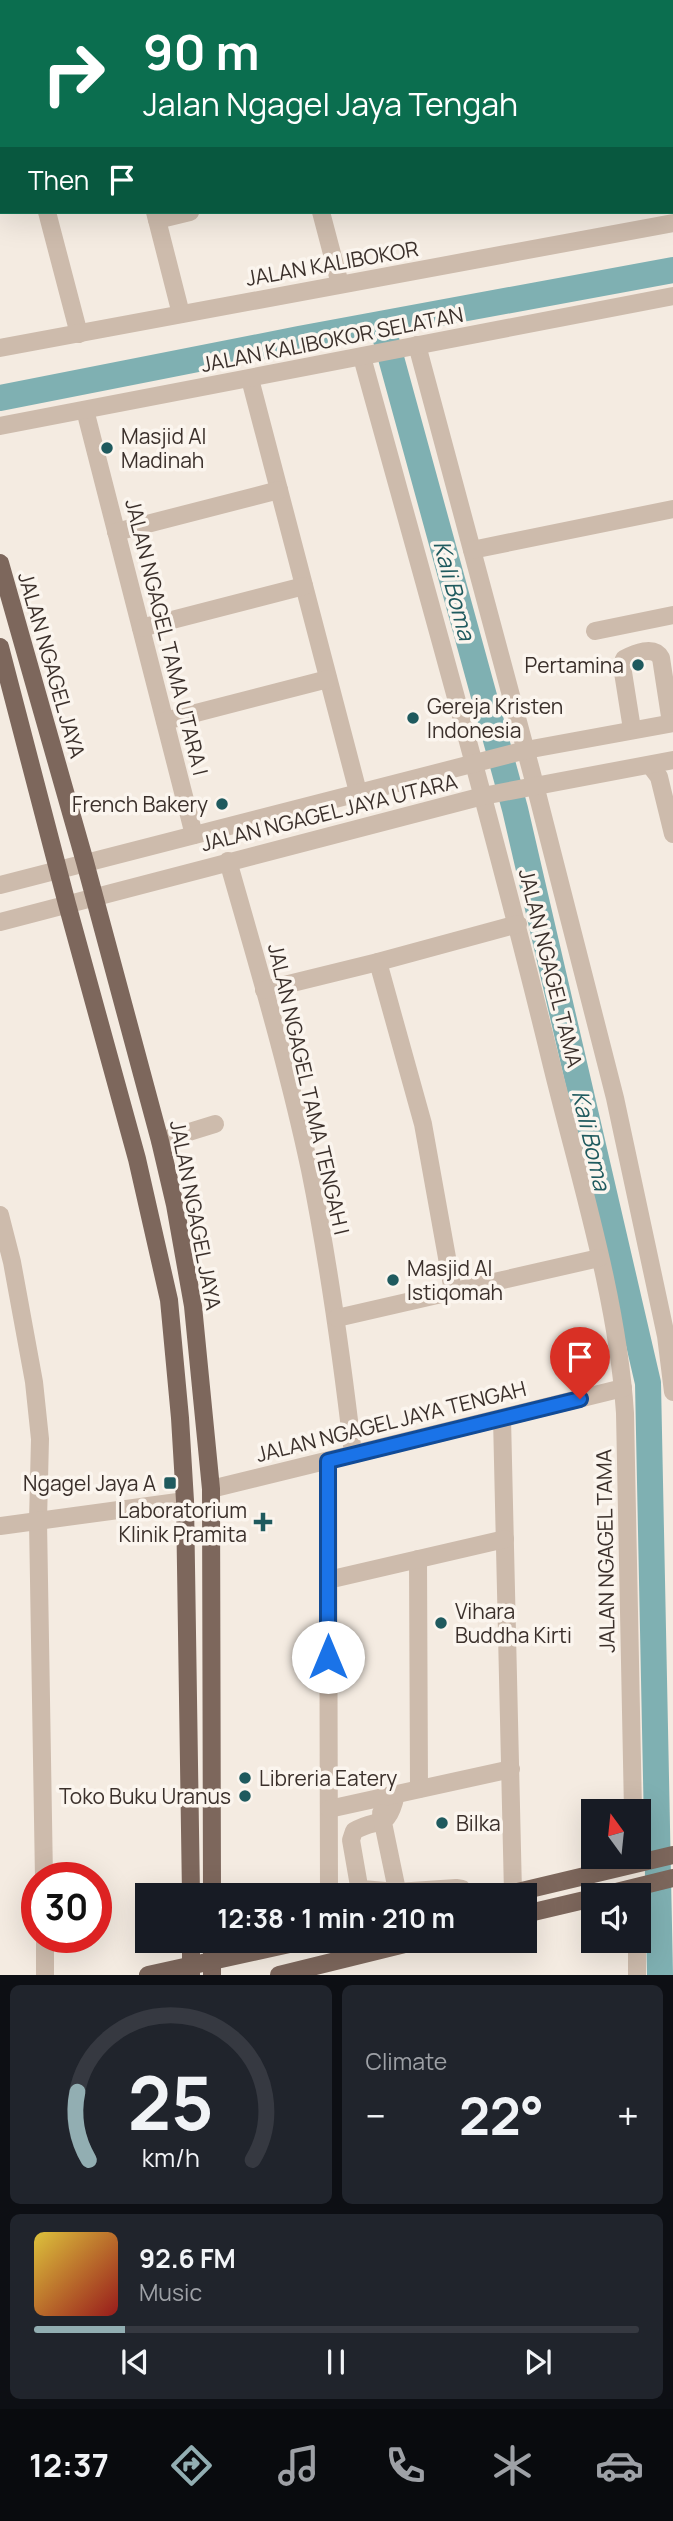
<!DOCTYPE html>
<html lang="en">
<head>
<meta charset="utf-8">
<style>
	:root { --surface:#171b24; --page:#20242c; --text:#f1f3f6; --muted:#9ea1a6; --line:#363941; --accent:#92aeb2 }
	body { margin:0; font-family:Manrope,sans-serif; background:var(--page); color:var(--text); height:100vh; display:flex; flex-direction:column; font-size:26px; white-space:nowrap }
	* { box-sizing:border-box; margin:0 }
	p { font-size:23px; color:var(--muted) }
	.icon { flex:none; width:38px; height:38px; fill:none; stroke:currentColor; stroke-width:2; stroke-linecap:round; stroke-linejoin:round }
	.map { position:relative; height:1975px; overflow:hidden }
	.panel { display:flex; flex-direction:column; gap:10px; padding:10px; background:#0d0f14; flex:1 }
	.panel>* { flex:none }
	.hud { position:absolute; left:0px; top:0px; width:674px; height:214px; box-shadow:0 7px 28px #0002; background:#0b6e4f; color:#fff; overflow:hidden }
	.needle { width:46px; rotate:345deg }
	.controls { position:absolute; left:581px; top:1799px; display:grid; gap:14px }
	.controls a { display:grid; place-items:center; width:70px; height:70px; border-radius:0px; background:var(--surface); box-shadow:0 7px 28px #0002; font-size:35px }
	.speed { position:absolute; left:21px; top:1862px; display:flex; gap:14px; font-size:35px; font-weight:700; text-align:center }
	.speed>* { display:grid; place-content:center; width:91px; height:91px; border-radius:50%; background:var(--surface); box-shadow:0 7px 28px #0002; line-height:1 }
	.speed .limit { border:10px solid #d22; background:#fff; color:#111 }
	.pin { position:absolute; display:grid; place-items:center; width:60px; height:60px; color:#fff; margin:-72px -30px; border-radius:50% 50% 50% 0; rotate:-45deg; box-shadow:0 0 7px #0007 }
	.pin .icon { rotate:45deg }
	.me { position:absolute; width:77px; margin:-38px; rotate:0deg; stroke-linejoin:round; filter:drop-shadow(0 0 5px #0008) }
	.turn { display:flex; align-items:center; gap:24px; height:147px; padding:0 28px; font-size:32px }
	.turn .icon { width:91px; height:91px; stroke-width:2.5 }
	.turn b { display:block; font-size:49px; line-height:60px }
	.then { display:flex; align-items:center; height:66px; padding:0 28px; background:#0003; gap:14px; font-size:26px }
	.big { font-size:52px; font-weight:700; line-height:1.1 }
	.panel .tile { flex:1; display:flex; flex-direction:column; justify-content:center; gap:10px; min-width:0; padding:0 24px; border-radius:10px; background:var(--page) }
	.panel .dial { align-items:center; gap:0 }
	.dial svg { height:182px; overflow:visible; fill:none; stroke:var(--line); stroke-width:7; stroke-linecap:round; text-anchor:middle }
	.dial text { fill:var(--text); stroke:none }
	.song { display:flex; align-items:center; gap:21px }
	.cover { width:84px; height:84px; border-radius:10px; background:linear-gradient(135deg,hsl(50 70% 55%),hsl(0 70% 35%)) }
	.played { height:7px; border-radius:4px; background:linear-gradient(90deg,var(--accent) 15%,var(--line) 15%) }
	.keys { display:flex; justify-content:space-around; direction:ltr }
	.heat { display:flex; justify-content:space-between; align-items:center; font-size:38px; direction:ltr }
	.panel .tiles { flex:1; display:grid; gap:10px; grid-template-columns:1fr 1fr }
	.tile:last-child { grid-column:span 2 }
	.trip { position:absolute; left:135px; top:1883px; width:402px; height:70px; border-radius:0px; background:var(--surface); box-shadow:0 7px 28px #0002; font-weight:700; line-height:70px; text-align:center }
	.tab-bar { display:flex; height:112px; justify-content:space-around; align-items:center; background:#090b0e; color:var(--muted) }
	.tab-bar .icon { width:49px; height:49px }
	.tab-bar .on { color:var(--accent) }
	.tab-bar b { font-size:32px; color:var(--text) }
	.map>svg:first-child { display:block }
</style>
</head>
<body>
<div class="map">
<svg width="673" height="1975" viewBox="0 0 673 1975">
	<rect width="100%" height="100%" fill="#f4ebe1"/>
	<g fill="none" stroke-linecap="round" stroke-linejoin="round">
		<!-- stream -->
		<g stroke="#7fb0b2" stroke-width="4.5">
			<path d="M83,2l7,-2"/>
			<path d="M0,24l2,-1"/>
		</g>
		<!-- river -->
		<g stroke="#7fb0b2" stroke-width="26">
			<path d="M382,325l133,484 133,574 12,592"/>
			<path d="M0,398l299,-59 374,-69"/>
		</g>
		<!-- minor -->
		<g stroke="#cdbbac" stroke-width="18">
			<path d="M267,0v2"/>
			<path d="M576,0v2"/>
			<path d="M26,2l7,-2"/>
			<path d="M188,2l6,-2"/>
			<path d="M0,9l2,-1"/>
			<path d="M672,12h1"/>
			<path d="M0,50h2"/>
			<path d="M672,109h1"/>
			<path d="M47,212l32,122"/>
			<path d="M155,212l26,102"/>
			<path d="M321,212l19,72"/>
			<path d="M157,220l33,-8"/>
			<path d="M417,345l118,440 80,313 51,238 7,56"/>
			<path d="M0,348l673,-125"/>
			<path d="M362,357c65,236 132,471 190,709 28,114 65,230 73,347l8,398"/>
			<path d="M250,379l108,413"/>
			<path d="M85,410l109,425"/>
			<path d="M0,426l673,-130"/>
			<path d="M116,532l163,-42"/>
			<path d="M472,550l201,-41"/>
			<path d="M141,628l163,-42"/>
			<path d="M595,631l78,-16"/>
			<path d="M165,721l163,-42"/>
			<path d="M632,729l-10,-63 2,-7c11,-6 30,-14 37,-1l10,65"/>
			<path d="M650,765l9,12 14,57"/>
			<path d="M228,861c29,102 60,205 82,309 19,94 32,189 43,284"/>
			<path d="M0,885l526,-135 147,-27"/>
			<path d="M0,922l483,-126 190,-36"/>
			<path d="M378,962l45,162 30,167"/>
			<path d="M264,990l114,-28 140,-38"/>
			<path d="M160,1141l55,-17"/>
			<path d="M0,1215l12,47 22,120 6,57 -2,82 6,357"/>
			<path d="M337,1318l262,-60"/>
			<path d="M502,1418l11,475"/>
			<path d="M328,1461l1,434"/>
			<path d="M211,1489l412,-101"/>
			<path d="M0,1526l185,-25"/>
			<path d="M418,1559l1,230"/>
			<path d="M328,1580l177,-41"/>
			<path d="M396,1794c-8,38 -17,22 -42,37l-3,9 8,46 3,3 35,3 59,-4 6,1 4,6"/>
			<path d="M329,1809l182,-40"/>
			<path d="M381,1813l17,82"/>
			<path d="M45,1937v38"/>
			<path d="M637,1975v-34"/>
		</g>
		<!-- major -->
		<g stroke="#7d675c" stroke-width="18">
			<path d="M0,563l85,299 75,279 15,64 18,101 18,183 1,406"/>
			<path d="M0,647l67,257 70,255 32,141 11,118 5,83 6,394"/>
			<path d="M505,1895l168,-40"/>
			<path d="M604,1895l69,-17"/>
			<path d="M525,1914l68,-16"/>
			<path d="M191,1941v34"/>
			<path d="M212,1941v34"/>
			<path d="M148,1975l155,-34"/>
			<path d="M279,1975l138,-34"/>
		</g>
	</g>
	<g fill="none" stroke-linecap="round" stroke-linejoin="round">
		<!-- route casing -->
		<g stroke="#114b97" stroke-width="18">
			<path id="route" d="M328,1657v-196l252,-62"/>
		</g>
		<!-- route -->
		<use href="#route" stroke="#1a73e8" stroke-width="12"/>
	</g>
	<!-- markers -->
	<g fill="#1f5a5e" stroke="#fbf5ee" stroke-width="2.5">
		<circle cx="107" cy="448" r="7"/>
		<circle cx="638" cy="665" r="7"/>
		<circle cx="413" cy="718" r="7"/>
		<circle cx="222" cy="804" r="7"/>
		<circle cx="393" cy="1280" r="7"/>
		<rect x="163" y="1476" width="14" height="14" rx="3.5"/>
		<path d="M259.5 1511.5h7v7h7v7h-7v7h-7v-7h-7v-7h7z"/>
		<circle cx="441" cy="1623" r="7"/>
		<circle cx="245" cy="1778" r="7"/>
		<circle cx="245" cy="1796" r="7"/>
		<circle cx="442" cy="1823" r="7"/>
	</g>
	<g text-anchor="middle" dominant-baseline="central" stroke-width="7" stroke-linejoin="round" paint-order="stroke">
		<!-- street labels -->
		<g font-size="21" fill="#3b302b" stroke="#fbf5ee">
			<text transform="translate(332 263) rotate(-10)">JALAN KALIBOKOR</text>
			<text transform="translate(332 339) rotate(-11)">JALAN KALIBOKOR SELATAN</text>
			<text transform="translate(167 637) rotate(76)">JALAN NGAGEL TAMA UTARA I</text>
			<text transform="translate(52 665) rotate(74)">JALAN NGAGEL JAYA</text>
			<text transform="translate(329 812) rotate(-14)">JALAN NGAGEL JAYA UTARA</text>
			<text transform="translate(551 968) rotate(76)">JALAN NGAGEL TAMA</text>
			<text transform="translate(309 1089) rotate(77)">JALAN NGAGEL TAMA TENGAH I</text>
			<text transform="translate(196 1215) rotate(79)">JALAN NGAGEL JAYA</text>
			<text transform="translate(391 1421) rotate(-14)">JALAN NGAGEL JAYA TENGAH</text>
			<text transform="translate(605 1551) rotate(-91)">JALAN NGAGEL TAMA</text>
		</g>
		<!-- poi labels -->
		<g font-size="21" fill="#3b302b" stroke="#fbf5ee" text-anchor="start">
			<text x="121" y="436">Masjid Al<tspan x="121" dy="24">Madinah</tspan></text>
			<text x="624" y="665" text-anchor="end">Pertamina</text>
			<text x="427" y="706">Gereja Kristen<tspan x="427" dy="24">Indonesia</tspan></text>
			<text x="208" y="804" text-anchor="end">French Bakery</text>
			<text x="407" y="1268">Masjid Al<tspan x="407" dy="24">Istiqomah</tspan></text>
			<text x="156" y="1483" text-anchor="end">Ngagel Jaya A</text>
			<text x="247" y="1510" text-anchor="end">Laboratorium<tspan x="247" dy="24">Klinik Pramita</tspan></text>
			<text x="455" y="1611">Vihara<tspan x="455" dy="24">Buddha Kirti</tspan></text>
			<text x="259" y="1778">Libreria Eatery</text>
			<text x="231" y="1796" text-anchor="end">Toko Buku Uranus</text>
			<text x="456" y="1823">Bilka</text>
		</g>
		<!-- water labels -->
		<g font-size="23" font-style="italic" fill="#1f5a5e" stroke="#fbf5ee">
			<text transform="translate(455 590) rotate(75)">Kali Boma</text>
			<text transform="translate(592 1140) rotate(77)">Kali Boma</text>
		</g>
	</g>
</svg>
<div class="controls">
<a><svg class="needle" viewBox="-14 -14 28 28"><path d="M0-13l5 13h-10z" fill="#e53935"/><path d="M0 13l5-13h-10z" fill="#9ea1a6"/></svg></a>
<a><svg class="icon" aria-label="sound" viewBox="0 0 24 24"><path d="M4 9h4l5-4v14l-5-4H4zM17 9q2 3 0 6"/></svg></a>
</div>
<div class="speed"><div class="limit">30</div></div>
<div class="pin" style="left:580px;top:1399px;background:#d93025"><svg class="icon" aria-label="arrive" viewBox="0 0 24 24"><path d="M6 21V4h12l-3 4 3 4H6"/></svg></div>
<svg class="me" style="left:328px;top:1657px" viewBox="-20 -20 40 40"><circle r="19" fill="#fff"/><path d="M0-13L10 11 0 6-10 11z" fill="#1a73e8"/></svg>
<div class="trip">12:38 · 1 min · 210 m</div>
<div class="hud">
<div class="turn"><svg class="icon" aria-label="right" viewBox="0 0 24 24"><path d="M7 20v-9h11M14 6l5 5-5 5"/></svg><div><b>90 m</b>Jalan Ngagel Jaya Tengah</div></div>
<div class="then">Then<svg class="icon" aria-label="arrive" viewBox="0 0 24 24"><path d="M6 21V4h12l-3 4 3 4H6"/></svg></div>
</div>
</div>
<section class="panel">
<div class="tiles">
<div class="tile dial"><svg viewBox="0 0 100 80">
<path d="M14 69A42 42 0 1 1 86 69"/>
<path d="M14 69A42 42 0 0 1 9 39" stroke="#92aeb2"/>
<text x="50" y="56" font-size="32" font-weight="700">25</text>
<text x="50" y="72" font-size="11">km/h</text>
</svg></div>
<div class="tile"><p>Climate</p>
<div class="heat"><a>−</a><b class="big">22°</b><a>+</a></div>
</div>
<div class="tile">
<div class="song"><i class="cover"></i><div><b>92.6 FM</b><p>Music</p></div></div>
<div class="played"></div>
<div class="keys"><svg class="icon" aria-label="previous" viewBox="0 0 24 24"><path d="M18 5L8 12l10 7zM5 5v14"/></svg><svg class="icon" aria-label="pause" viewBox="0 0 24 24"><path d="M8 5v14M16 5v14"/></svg><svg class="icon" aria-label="next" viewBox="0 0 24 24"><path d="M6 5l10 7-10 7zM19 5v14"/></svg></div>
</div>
</div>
</section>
<nav class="tab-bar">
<b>12:37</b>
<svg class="icon on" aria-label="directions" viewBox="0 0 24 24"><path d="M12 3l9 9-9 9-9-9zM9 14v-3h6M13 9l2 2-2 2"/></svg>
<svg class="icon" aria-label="music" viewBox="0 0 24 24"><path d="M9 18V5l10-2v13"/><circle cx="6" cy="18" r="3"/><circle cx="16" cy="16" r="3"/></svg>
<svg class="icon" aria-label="phone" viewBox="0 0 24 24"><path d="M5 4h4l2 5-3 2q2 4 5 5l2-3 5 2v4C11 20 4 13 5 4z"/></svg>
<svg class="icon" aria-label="climate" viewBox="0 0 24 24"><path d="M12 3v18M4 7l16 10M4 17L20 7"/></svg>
<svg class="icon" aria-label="car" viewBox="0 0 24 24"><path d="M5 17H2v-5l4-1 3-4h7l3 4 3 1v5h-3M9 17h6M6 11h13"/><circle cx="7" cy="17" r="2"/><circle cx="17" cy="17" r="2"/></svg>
</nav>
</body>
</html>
